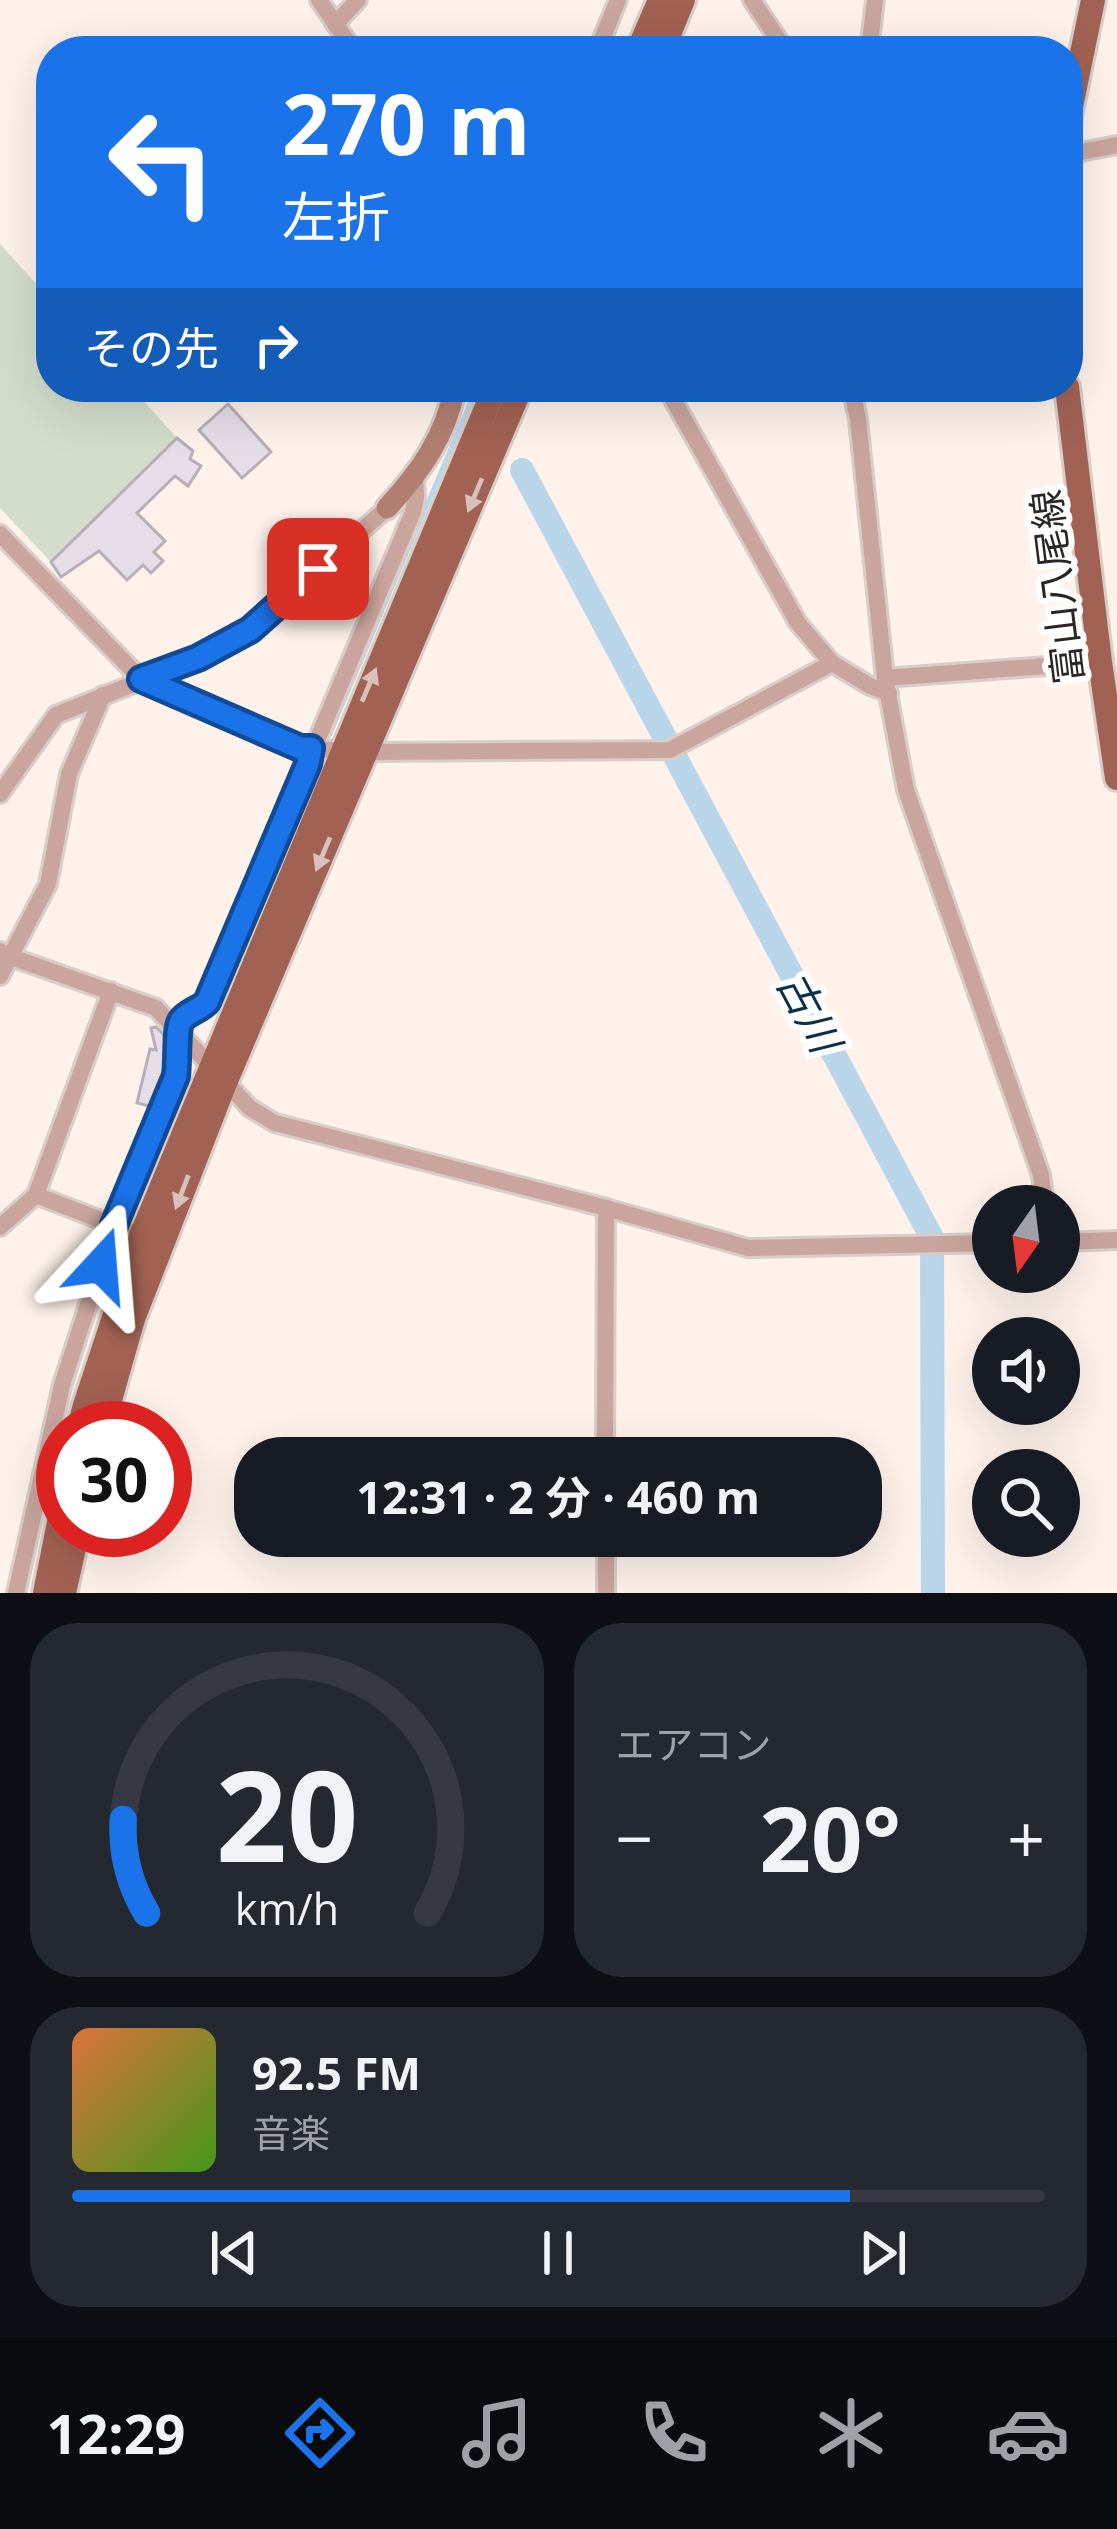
<!DOCTYPE html>
<html lang="ja">
<head>
<meta charset="utf-8">
<style>
	:root { --surface:#171b24; --page:#242831; --text:#f1f3f6; --muted:#9ea1a6; --line:#363941; --accent:#1a73e8 }
	body { margin:0; font-family:"Open Sans","Noto Sans JP",sans-serif; background:var(--page); color:var(--text); height:100vh; display:flex; flex-direction:column; font-size:45px; white-space:nowrap }
	* { box-sizing:border-box; margin:0 }
	p { font-size:39px; color:var(--muted) }
	.icon { flex:none; width:66px; height:66px; fill:none; stroke:currentColor; stroke-width:2; stroke-linecap:round; stroke-linejoin:round }
	.map { position:relative; height:1593px; overflow:hidden }
	.side { display:flex; flex-direction:column; gap:30px; padding:30px; background:#0d0f14; flex:1 }
	.side>* { flex:none }
	.banner { position:absolute; left:36px; top:36px; width:1047px; height:366px; border-radius:48px; box-shadow:0 12px 48px #0002; background:#1a73e8; color:#fff; overflow:hidden }
	.needle { width:78px; rotate:194deg }
	.fabs { position:absolute; left:972px; top:1185px; display:grid; gap:24px }
	.fabs a { display:grid; place-items:center; width:108px; height:108px; border-radius:50%; background:var(--surface); box-shadow:0 12px 48px #0002; font-size:60px }
	.speed { position:absolute; left:36px; top:1401px; display:flex; gap:24px; font-size:60px; font-weight:700; text-align:center }
	.speed>* { display:grid; place-content:center; width:156px; height:156px; border-radius:50%; background:var(--surface); box-shadow:0 12px 48px #0002; line-height:1 }
	.speed .limit { border:18px solid #d22; background:#fff; color:#111 }
	.pin { position:absolute; display:grid; place-items:center; width:102px; height:102px; color:#fff; margin:-51px; border-radius:24px; box-shadow:0 6px 18px #0006 }
	.me { position:absolute; width:132px; margin:-66px; rotate:19deg; stroke-linejoin:round; filter:drop-shadow(0 0 9px #0008) }
	.turn { display:flex; align-items:center; gap:42px; height:252px; padding:0 48px; font-size:54px }
	.turn .icon { width:156px; height:156px; stroke-width:2.5 }
	.turn b { display:block; font-size:84px; line-height:102px }
	.then { display:flex; align-items:center; height:114px; padding:0 48px; background:#0003; gap:24px; font-size:45px }
	.big { font-size:90px; font-weight:700; line-height:1.1 }
	.side .card { flex:1; display:flex; flex-direction:column; justify-content:center; gap:18px; min-width:0; padding:0 42px; border-radius:48px; background:var(--page) }
	.side .dial { align-items:center; gap:0 }
	.dial svg { height:312px; overflow:visible; fill:none; stroke:var(--line); stroke-width:7; stroke-linecap:round; text-anchor:middle }
	.dial text { fill:var(--text); stroke:none }
	.song { display:flex; align-items:center; gap:36px }
	.cover { width:144px; height:144px; border-radius:18px; background:linear-gradient(135deg,hsl(20 70% 55%),hsl(100 70% 35%)) }
	.played { height:12px; border-radius:6px; background:linear-gradient(90deg,var(--accent) 80%,var(--line) 80%) }
	.keys { display:flex; justify-content:space-around; direction:ltr }
	.heat { display:flex; justify-content:space-between; align-items:center; font-size:66px; direction:ltr }
	.side .tiles { flex:1; display:grid; gap:30px; grid-template-columns:1fr 1fr }
	.card:last-child { grid-column:span 2 }
	.trip { position:absolute; left:234px; top:1437px; width:648px; height:120px; border-radius:48px; background:var(--surface); box-shadow:0 12px 48px #0002; font-weight:700; line-height:120px; text-align:center }
	.menu { display:flex; height:192px; justify-content:space-around; align-items:center; background:#090b0e; color:var(--muted) }
	.menu .icon { width:84px; height:84px }
	.menu .current { color:var(--accent) }
	.menu b { font-size:54px; color:var(--text) }
	.map>svg:first-child { display:block }
</style>
</head>
<body>
<div class="map">
<svg width="1117" height="1593" viewBox="0 0 1117 1593">
	<rect width="100%" height="100%" fill="#fef2eb"/>
	<!-- green -->
	<path fill="#d3ddca" d="M0,244l51,56v87h80l46,51 -126,124 -51,-54z"/>
	<g fill="none" stroke-linecap="round" stroke-linejoin="round">
		<!-- stream -->
		<g stroke="#b9d5ea" stroke-width="4.5">
			<path d="M607,51l13,-34"/>
			<path d="M329,736l148,-349"/>
			<path d="M211,1016l111,-259"/>
			<path d="M125,1223l55,-132"/>
			<path d="M107,1274l13,-40"/>
			<path d="M25,1593l41,-190 19,-61"/>
		</g>
		<!-- river -->
		<path stroke="#b9d5ea" stroke-width="24" d="M522,470l410,768 1,355"/>
	</g>
	<!-- building -->
	<g fill="#e5dde7" stroke="#b6afb8" stroke-width="3">
		<path d="M228,404l43,48 -29,26 -43,-48z"/>
		<path d="M177,438l16,13 -3,8 11,7 -13,20 -13,-10 -38,37 28,28 -11,11 9,9 -12,12 -8,-8 -16,15 -28,-29 -38,26 -10,-15z"/>
		<path d="M156,1027l8,8 2,19 -3,18 -14,34 -12,-3 13,-54 6,1 -5,-22z"/>
	</g>
	<g fill="none" stroke-linecap="round" stroke-linejoin="round">
		<!-- street casing -->
		<g stroke="#d8cdc7" stroke-width="22">
			<g id="street">
				<path d="M319,0l35,51"/>
				<path d="M752,0l34,51"/>
				<path d="M335,24l23,-24"/>
				<path d="M597,51l21,-51"/>
				<path d="M869,51l6,-51"/>
				<path d="M1068,161l13,-9 36,-7"/>
				<path d="M666,387l132,236 34,40 38,23 19,7"/>
				<path d="M851,387l7,32 27,259 21,112 135,385 4,31"/>
				<path d="M0,534l141,145 159,69 66,4 304,-2 162,-87"/>
				<path d="M885,678l215,-16"/>
				<path d="M0,794l56,-79 142,-57 52,-28 137,-122"/>
				<path d="M0,951l11,6 145,51 94,100 25,15 331,85 142,40 245,-5"/>
				<path d="M0,976l48,-92 21,-110 34,-79"/>
				<path d="M36,1195l75,-204"/>
				<path d="M0,1227l36,-32 111,43"/>
				<path d="M1059,1242l58,-2"/>
				<path d="M605,1458l1,-250"/>
				<path d="M606,1536v57"/>
				<path d="M16,1593l46,-208 52,-160 61,-149 4,-21 -3,-26 6,-11 20,-9 5,-7 206,-490 3,-15 -1,-20"/>
			</g>
		</g>
		<!-- secondary casing -->
		<g stroke="#d8cdc7" stroke-width="27">
			<path id="secondary" d="M387,508c33,-36 59,-72 68,-121"/>
		</g>
		<!-- primary casing -->
		<g stroke="#d8cdc7" stroke-width="30">
			<g id="primary">
				<path d="M638,51l22,-51"/>
				<path d="M662,51l21,-51"/>
				<path d="M1068,121l25,-121"/>
				<path d="M1067,387l33,275 17,116"/>
				<path d="M79,1428l6,-23 56,-169 354,-849"/>
				<path d="M102,1428l31,-109 92,-236 296,-696"/>
				<path d="M45,1593l18,-91"/>
				<path d="M64,1593l14,-63"/>
			</g>
		</g>
		<!-- street -->
		<use href="#street" stroke="#caa59d" stroke-width="16"/>
		<!-- secondary -->
		<use href="#secondary" stroke="#b37e72" stroke-width="21"/>
		<!-- primary -->
		<use href="#primary" stroke="#a26253" stroke-width="24"/>
	</g>
	<!-- one-way arrows -->
	<defs><path id="oneway-solid" d="M-6-.8H1V-3.2L6.5 0L1 3.2V.8H-6Z" transform="scale(3)"/></defs>
	<g fill="#dac0ba">
		<use href="#oneway-solid" transform="translate(475 495) rotate(113)"/>
		<use href="#oneway-solid" transform="translate(369 685) rotate(-67)"/>
		<use href="#oneway-solid" transform="translate(323 854) rotate(113)"/>
		<use href="#oneway-solid" transform="translate(182 1192) rotate(111)"/>
	</g>
	<g fill="none" stroke-linecap="round" stroke-linejoin="round">
		<!-- route casing -->
		<g stroke="#114b97" stroke-width="30">
			<path id="route" d="M101,1265l13,-40 62,-149c2,-13 0,-49 5,-55 5,-8 18,-11 26,-19l101,-238 3,-16h-11l-159,-69 57,-21 52,-28 68,-61"/>
		</g>
		<!-- route -->
		<use href="#route" stroke="#1a73e8" stroke-width="21"/>
	</g>
	<g text-anchor="middle" dominant-baseline="central" stroke-width="12" stroke-linejoin="round" paint-order="stroke">
		<!-- street labels -->
		<g font-size="39" fill="#2a2624" stroke="#fff">
			<text transform="translate(1056 587) rotate(-97)">富山八尾線</text>
		</g>
		<!-- water labels -->
		<g font-size="42" font-style="italic" fill="#0c3147" stroke="#fff">
			<text transform="translate(810 1011) rotate(62)">古川</text>
		</g>
	</g>
</svg>
<div class="fabs">
<a><svg class="needle" viewBox="-14 -14 28 28"><path d="M0-13l5 13h-10z" fill="#e53935"/><path d="M0 13l5-13h-10z" fill="#9ea1a6"/></svg></a>
<a><svg class="icon" aria-label="sound" viewBox="0 0 24 24"><path d="M4 9h4l5-4v14l-5-4H4zM17 9q2 3 0 6"/></svg></a>
<a><svg class="icon" aria-label="search" viewBox="0 0 24 24"><circle cx="10" cy="10" r="6"/><path d="M15 15l6 6"/></svg></a>
</div>
<div class="speed"><div class="limit">30</div></div>
<div class="pin" style="left:318px;top:569px;background:#d93025"><svg class="icon" aria-label="arrive" viewBox="0 0 24 24"><path d="M6 21V4h12l-3 4 3 4H6"/></svg></div>
<svg class="me" style="left:101px;top:1265px" viewBox="-20 -20 40 40"><path d="M0-17L14 15 0 8-14 15z" fill="#1a73e8" stroke="#fff" stroke-width="4"/></svg>
<div class="trip">12:31 · 2 分 · 460 m</div>
<div class="banner">
<div class="turn"><svg class="icon" aria-label="left" viewBox="0 0 24 24"><path d="M17 20v-9H6M10 6l-5 5 5 5"/></svg><div><b>270 m</b>左折</div></div>
<div class="then">その先<svg class="icon" aria-label="right" viewBox="0 0 24 24"><path d="M7 20v-9h11M14 6l5 5-5 5"/></svg></div>
</div>
</div>
<section class="side">
<div class="tiles">
<div class="card dial"><svg viewBox="0 0 100 80">
<path d="M14 69A42 42 0 1 1 86 69"/>
<path d="M14 69A42 42 0 0 1 8 45" stroke="#1a73e8"/>
<text x="50" y="56" font-size="32" font-weight="700">20</text>
<text x="50" y="72" font-size="11">km/h</text>
</svg></div>
<div class="card"><p>エアコン</p>
<div class="heat"><a>−</a><b class="big">20°</b><a>+</a></div>
</div>
<div class="card">
<div class="song"><i class="cover"></i><div><b>92.5 FM</b><p>音楽</p></div></div>
<div class="played"></div>
<div class="keys"><svg class="icon" aria-label="previous" viewBox="0 0 24 24"><path d="M18 5L8 12l10 7zM5 5v14"/></svg><svg class="icon" aria-label="pause" viewBox="0 0 24 24"><path d="M8 5v14M16 5v14"/></svg><svg class="icon" aria-label="next" viewBox="0 0 24 24"><path d="M6 5l10 7-10 7zM19 5v14"/></svg></div>
</div>
</div>
</section>
<nav class="menu">
<b>12:29</b>
<svg class="icon current" aria-label="directions" viewBox="0 0 24 24"><path d="M12 3l9 9-9 9-9-9zM9 14v-3h6M13 9l2 2-2 2"/></svg>
<svg class="icon" aria-label="music" viewBox="0 0 24 24"><path d="M9 18V5l10-2v13"/><circle cx="6" cy="18" r="3"/><circle cx="16" cy="16" r="3"/></svg>
<svg class="icon" aria-label="phone" viewBox="0 0 24 24"><path d="M5 4h4l2 5-3 2q2 4 5 5l2-3 5 2v4C11 20 4 13 5 4z"/></svg>
<svg class="icon" aria-label="climate" viewBox="0 0 24 24"><path d="M12 3v18M4 7l16 10M4 17L20 7"/></svg>
<svg class="icon" aria-label="car" viewBox="0 0 24 24"><path d="M5 17H2v-5l4-1 3-4h7l3 4 3 1v5h-3M9 17h6M6 11h13"/><circle cx="7" cy="17" r="2"/><circle cx="17" cy="17" r="2"/></svg>
</nav>
</body>
</html>
